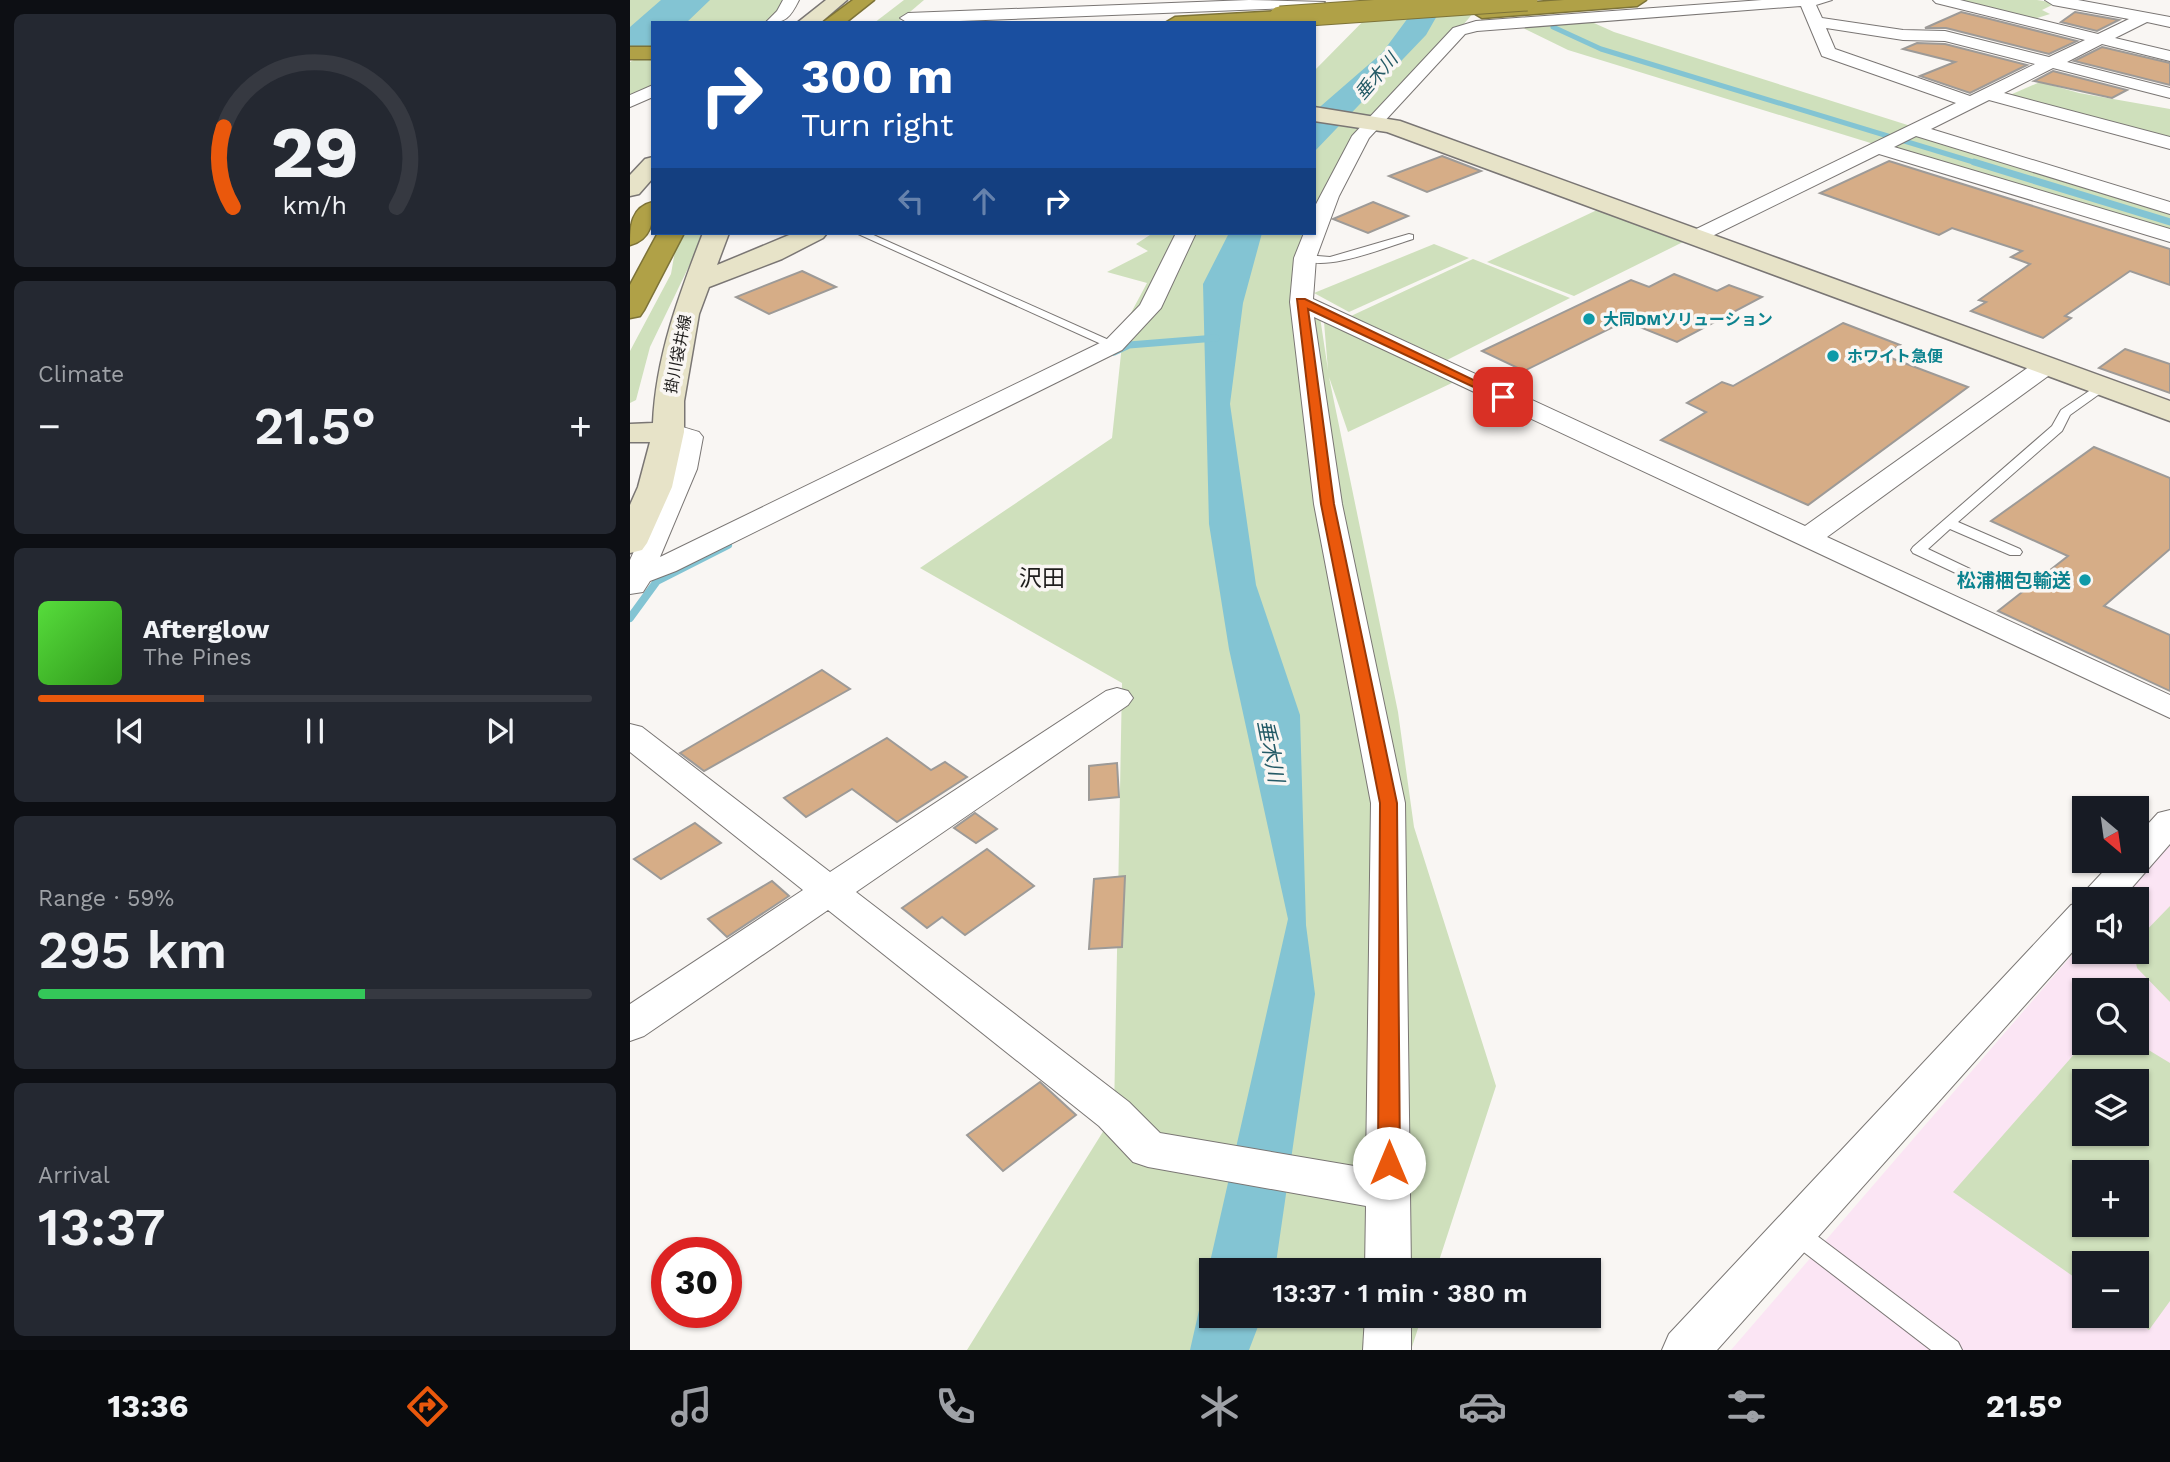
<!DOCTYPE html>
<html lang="en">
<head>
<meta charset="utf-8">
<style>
	:root { --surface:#171b24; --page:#242831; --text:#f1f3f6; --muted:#9ea1a6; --line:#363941; --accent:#ea580c }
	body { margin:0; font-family:"Work Sans","Noto Sans JP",sans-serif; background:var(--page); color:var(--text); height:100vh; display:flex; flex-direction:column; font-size:26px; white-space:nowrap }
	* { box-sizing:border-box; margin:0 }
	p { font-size:23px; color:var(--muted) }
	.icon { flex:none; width:38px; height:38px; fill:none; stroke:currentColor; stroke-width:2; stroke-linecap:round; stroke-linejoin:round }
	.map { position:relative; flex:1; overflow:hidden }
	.side { display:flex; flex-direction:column; gap:14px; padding:14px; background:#0d0f14; width:630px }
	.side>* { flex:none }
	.hud { position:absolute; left:21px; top:21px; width:665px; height:214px; border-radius:0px; box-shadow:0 2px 5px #0004; background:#1a4fa0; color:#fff; overflow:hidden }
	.needle { width:46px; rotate:151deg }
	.controls { position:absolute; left:1442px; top:796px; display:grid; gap:14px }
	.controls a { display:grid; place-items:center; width:77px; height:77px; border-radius:0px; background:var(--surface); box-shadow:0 2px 5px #0004; font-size:35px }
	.speed { position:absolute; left:21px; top:1237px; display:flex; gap:14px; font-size:35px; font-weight:700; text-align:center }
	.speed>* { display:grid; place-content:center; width:91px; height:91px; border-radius:50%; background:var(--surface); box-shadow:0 2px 5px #0004; line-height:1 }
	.speed .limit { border:10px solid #d22; background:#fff; color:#111 }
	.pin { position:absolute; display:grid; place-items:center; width:60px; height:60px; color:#fff; margin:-30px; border-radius:14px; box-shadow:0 4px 10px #0006 }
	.me { position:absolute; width:77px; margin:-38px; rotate:0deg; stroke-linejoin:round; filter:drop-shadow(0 0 5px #0008) }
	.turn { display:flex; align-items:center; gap:24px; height:147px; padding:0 35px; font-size:32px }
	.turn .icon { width:91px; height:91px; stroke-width:2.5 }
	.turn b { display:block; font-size:49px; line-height:60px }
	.lanes { display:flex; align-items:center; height:66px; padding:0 35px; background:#0003; justify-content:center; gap:35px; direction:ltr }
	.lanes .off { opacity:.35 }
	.big { font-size:52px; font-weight:600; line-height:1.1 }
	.side .tile { flex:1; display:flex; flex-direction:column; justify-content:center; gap:10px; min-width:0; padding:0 24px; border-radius:10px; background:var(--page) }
	.side .dial { align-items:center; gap:0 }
	.dial svg { height:182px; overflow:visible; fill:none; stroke:var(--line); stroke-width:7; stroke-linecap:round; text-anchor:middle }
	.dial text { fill:var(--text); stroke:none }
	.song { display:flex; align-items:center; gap:21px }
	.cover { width:84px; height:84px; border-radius:10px; background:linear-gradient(135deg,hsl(110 70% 55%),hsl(110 70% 35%)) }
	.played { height:7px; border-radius:4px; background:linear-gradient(90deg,var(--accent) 30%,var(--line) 30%) }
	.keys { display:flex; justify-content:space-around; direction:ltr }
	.heat { display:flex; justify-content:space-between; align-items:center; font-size:38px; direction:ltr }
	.charge { height:10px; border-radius:5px; background:linear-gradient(90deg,#34c759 59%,var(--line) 0) }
	.trip { position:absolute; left:569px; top:1258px; width:402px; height:70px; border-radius:0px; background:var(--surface); box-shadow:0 2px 5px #0004; font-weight:600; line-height:70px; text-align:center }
	.tab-bar { display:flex; height:112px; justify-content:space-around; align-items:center; background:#090b0e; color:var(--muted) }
	.tab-bar .icon { width:49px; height:49px }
	.tab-bar .current { color:var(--accent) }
	.tab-bar b { font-size:32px; color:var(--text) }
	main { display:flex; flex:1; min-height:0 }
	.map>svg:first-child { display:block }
</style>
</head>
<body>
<main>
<section class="side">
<div class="tile dial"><svg viewBox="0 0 100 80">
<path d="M14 69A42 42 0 1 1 86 69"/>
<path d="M14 69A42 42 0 0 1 10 34" stroke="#ea580c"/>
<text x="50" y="56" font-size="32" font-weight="700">29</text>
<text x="50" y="72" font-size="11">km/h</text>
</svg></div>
<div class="tile"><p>Climate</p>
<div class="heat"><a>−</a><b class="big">21.5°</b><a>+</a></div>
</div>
<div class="tile">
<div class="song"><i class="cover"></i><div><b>Afterglow</b><p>The Pines</p></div></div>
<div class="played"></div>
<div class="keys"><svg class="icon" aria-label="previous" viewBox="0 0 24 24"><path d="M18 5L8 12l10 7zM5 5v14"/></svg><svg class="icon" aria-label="pause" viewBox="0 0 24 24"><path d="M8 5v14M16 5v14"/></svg><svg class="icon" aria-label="next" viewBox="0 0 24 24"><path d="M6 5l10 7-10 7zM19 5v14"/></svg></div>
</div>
<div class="tile"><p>Range · 59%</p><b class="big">295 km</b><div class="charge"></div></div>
<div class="tile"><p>Arrival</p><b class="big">13:37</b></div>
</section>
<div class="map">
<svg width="1540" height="1350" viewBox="0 0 1540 1350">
	<rect width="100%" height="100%" fill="#f9f6f3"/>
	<!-- industrial -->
	<path fill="#fbe5f4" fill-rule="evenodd" d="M1540,842v508h-439l353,-409v11h53v-52l-17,-1zM1454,990h53v53h-53zM1454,1082h53v52h-53zM1454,1172h53v53h-53zM1454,1264h53v52h-53z"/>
	<!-- green -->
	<g fill="#cfe0bc" fill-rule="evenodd">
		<path d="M0,0h159l-22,23h-114l-23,16z"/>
		<path d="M274,0h20l-27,23h-23z"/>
		<path d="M754,0h100l-138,165 -51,137 25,15 8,53 -4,-48 130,60 -106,50 -19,-55 69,335 16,115 82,259 -60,184h-225v46h211l-11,34h-444l147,-236 8,-431 -202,-115 192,-130 12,-112 23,-43 -40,-11 41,-21 -12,-7 17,-11h161v-162z"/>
		<path d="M1320,0h87l19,3 -14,7 8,4 -16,5z"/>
		<path d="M955,19l29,13 556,176v27l-602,-185 -53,-26z"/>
		<path d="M23,50v35l-23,12v-35z"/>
		<path d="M1410,82l39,11 91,16v34l-167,-45z"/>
		<path d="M967,210l86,32 -109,54 -87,-34z"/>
		<path d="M48,233h27l-55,114 -14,53 -6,3v-52l41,-77z"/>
		<path d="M804,244l35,14 -120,54 -35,-19z"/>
		<path d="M843,259l97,39 -123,62 -96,-44z"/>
		<path d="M1540,906v96l-33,-34 -3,-16h3v-12z"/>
		<path d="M1454,1043h53l33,20v238l-21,29 -19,-14h7v-52h-53v20l-131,-92zM1454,1082h53v52h-53zM1454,1172h53v53h-53z"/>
	</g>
	<!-- water -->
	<g fill="#83c4d3">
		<path d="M31,0h49l-24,23h-33v24l-23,12v-32z"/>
		<path d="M816,0l-20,35 -112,117v-40l68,-59 37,-50z"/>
		<path d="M599,233h33l-19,70 -13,101 26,181 44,130 6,210 9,69 -40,276h-64v46h51l-13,34h-59l98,-431 -59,-270 -20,-125 -6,-240z"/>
	</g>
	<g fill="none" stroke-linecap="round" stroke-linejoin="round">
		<!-- stream-far2 -->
		<path stroke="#83c4d3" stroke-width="5" d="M923,27l48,22 379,115"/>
		<!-- stream-far1 -->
		<g stroke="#83c4d3" stroke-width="7">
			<path d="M1344,162l196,60"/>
			<path d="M484,352l15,-7 87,-7"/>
		</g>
		<!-- stream -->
		<path stroke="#83c4d3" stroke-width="8" d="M0,618l27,-37 71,-36"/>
	</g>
	<!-- building -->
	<g fill="#d6ad87" stroke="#9d9a97" stroke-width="2">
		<path d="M1331,12l29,7 87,22 -28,13 -103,-26h-21z"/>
		<path d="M1445,12l44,8 -22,11 -36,-9z"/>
		<path d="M1287,43l28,1 82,21 -57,28 -50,-17 35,-14 -52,-13z"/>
		<path d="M1472,47l68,16v22l-96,-24z"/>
		<path d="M1423,71l74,19 -15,8 -78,-17z"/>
		<path d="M812,156l39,15 -54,21 -38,-16z"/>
		<path d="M1259,161l281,88v36l-40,-14 -65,45 6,2 -28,20 -72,-27 15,-9 -7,-2 51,-36 -19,-7 11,-6 -70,-23 -13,7 -119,-42z"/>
		<path d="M743,202l35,14 -40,17 -35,-14z"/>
		<path d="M172,271l34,16 -67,27 -33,-17z"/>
		<path d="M1044,274l43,17 12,-6 33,12 -85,45 -52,-21 -101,50 -42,-20 149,-71 18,7z"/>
		<path d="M1213,323l57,22 -17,10 85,32 -160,118 -147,-65 45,-28 -19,-9 35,-21 11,4z"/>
		<path d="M1495,349l45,15v29l-71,-25z"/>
		<path d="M1464,447l76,31v71l-66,57 66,29v56l-172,-80 70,-55 -77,-35z"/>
		<path d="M192,670l28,19 -146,82 -24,-18z"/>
		<path d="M257,738l44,32 14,-8 22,15 -70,45 -45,-33 -46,28 -22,-19z"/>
		<path d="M487,763l2,34 -30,3v-34z"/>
		<path d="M345,813l22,16 -21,14 -22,-15z"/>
		<path d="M65,823l26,20 -60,36 -27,-20z"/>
		<path d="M357,849l47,37 -69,49 -23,-18 -15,11 -25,-20z"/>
		<path d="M495,876l-3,71 -33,2 5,-70z"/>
		<path d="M142,881l17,15 -62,41 -19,-18z"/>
		<path d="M410,1082l36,33 -73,56 -36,-36z"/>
	</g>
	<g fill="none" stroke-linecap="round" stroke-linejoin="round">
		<!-- lane casing -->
		<g stroke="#7a7674" stroke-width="2">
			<g id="lane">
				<path d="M226,233h13l251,112 -2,3h-8z"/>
				<path d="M779,234l4,1v4c-27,8 -90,35 -113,19l5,-3 25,2z"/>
				<path d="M1471,383l6,4 -2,3 -35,25 -8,16 -104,91 62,27 2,3 -2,3h-10l-60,-26 -22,20 61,29 2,3 -2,3h-10l-66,-31 -2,-3 2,-3 139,-121 9,-16z"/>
				<path d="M1166,1223l8,3 154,116 4,8h-31l-143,-110 -3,-7 3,-7z"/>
			</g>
		</g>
		<!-- street casing -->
		<g stroke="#7a7674" stroke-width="2">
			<g id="street">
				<path d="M153,0h16c-9,18 -13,23 -34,23l12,-12z"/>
				<path d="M619,0l76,2 -8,5 -409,16 -8,-5 8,-5z"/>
				<path d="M1132,0h70l-16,5 6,13 81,12 42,1 104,26 36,-17 -149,-37 -3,-3h27l138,34 31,-15 -76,-14 -8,-5h33l92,17v10l-23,-5 -32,16 55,13v10l-68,-17 -35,18 103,26v10l-117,-30 -49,25 166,44v12l-181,-49 -58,29 239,73v12l-254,-78 -22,11 276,82v13l-291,-88 -177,87h-14l-4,-4 4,-4 268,-130 -134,-47 -21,-50 -324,25 -12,3 -96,104 -30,58 -23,62 -3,41 492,227 232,-165h18l3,5 -3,5 -228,166 343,158v23l-856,-401 28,187 63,299 6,467h-46l1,-64 -218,-39 -15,-5 -34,-36 -271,-216 -184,126 -14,5v-37l173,-114 -173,-138v-28l12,3 188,145 276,-181 11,-3 11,3 5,7 -5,7 -272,187 273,210 31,31 206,35 5,-365 -57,-299 -24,-202 4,-44 10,-25h10v-25l38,-72 101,-108 23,-7zM1196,28l77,12 42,1 90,23 -65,32 -135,-47z"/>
				<path d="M23,85v12l-23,10v-12z"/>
				<path d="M546,233h20l-35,75 -39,42 -446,221 -26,10 -7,11 -13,2v-34l41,-91 5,-27 -17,-5 -4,-5 4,-5c13,-4 27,1 40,5l4,5 -6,32 -37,88 446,-217 34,-35z"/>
				<path d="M1540,810v34l-49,56h-37v39l-367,411h-55l7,-16 402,-429 11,-3 4,-12 27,-29h24v-25l21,-23z"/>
				<path d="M735,1316h46v34h-48z"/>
			</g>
		</g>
		<!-- secondary casing -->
		<g stroke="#7a7674" stroke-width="3">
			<g id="secondary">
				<path d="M196,0h21l-27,23h-23z"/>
				<path d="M684,107l86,14 770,280v20l-783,-289 -73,-11z"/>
				<path d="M23,157v21l-14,16 -9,2v-21l15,-16z"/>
				<path d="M73,233h26l-12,32 77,-32h33l-4,5 -41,21 -73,28 -10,27 -15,87v31l-12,55 -25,56 -5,7 -12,3v-48l8,-18 12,-45h-20v-18l23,-1c3,-67 26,-128 50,-190z"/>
			</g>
		</g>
		<!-- highway casing -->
		<g stroke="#7d7338" stroke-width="3">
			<g id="highway">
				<path d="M223,0h21l-29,23h-23z"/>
				<path d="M934,0h82l-9,6 -155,12 -10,-6 10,-6z"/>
				<path d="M650,11l10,6 -3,4 -122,2 10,-6z"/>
				<rect x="0" y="47" width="23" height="12"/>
				<path d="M23,202c0,19 -1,37 -23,43 0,-19 1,-38 23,-43z"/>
				<path d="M28,233h26l-40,77 -4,6 -10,2v-33z"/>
			</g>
		</g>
		<!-- lane -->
		<use href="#lane" fill="#fff" fill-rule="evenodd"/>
		<!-- street -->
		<use href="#street" fill="#fff" fill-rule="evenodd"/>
		<!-- secondary -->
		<use href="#secondary" fill="#e7e3c8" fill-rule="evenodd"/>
		<!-- highway -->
		<use href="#highway" fill="#b0a147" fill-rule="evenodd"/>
		<!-- highway-bridge casing -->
		<g stroke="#7d7338" stroke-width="23" stroke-linecap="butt">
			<path id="highway-bridge" d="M650,17l247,-17"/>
		</g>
		<!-- highway-bridge -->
		<use href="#highway-bridge" stroke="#b0a147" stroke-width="21"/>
	</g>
	<!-- route -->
	<path fill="#ea580c" stroke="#983908" stroke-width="2" d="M667,299h8l204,98 -10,2 -191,-90 26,195 63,299 3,360 -3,7 -8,2 -8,-2 -3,-7 2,-360 -59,-299z"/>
	<!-- markers -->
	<g fill="#0f9aa8" stroke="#f9f6f3" stroke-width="2.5">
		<circle cx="959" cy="319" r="7"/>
		<circle cx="1203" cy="356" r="7"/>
		<circle cx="1455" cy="580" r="7"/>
	</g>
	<g text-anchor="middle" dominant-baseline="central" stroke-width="7" stroke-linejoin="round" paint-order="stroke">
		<!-- far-culture labels -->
		<g font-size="16" font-weight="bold" fill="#0d838f" stroke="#f9f6f3" text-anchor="start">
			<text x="973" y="319">大同DMソリューション</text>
			<text x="1217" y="356">ホワイト急便</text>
		</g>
		<!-- far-street labels -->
		<g font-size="16" fill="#1e1d1c" stroke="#f9f6f3">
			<text transform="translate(48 354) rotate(-79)">掛川袋井線</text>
		</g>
		<!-- far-water labels -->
		<g font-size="18" font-style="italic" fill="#245a66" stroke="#f9f6f3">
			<text transform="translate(746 76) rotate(-49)">垂木川</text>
		</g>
		<!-- culture labels -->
		<g font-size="19" font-weight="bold" fill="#0d838f" stroke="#f9f6f3" text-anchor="end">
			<text x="1441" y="580">松浦梱包輸送</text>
		</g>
		<!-- water labels -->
		<g font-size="21" font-style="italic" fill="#245a66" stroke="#f9f6f3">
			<text transform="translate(641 751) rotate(79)">垂木川</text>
		</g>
		<!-- quarter labels -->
		<g font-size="23" fill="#1e1d1c" stroke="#f9f6f3">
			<text x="412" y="578">沢田</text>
		</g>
	</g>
</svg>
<div class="controls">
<a><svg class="needle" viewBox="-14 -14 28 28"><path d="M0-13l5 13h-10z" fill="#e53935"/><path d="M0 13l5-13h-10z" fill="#9ea1a6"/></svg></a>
<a><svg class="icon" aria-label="sound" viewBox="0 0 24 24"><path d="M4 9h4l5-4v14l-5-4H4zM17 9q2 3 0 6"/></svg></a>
<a><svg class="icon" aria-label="search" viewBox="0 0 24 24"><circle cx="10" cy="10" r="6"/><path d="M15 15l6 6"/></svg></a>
<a><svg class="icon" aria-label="layers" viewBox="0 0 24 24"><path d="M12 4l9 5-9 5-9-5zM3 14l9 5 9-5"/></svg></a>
<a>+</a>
<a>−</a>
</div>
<div class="speed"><div class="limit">30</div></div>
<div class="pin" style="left:873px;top:397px;background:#d93025"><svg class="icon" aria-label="arrive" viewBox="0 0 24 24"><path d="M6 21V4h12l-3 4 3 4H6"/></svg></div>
<svg class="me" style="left:759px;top:1163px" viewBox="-20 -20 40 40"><circle r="19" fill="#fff"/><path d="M0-13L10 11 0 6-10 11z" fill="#ea580c"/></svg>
<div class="trip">13:37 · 1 min · 380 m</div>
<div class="hud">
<div class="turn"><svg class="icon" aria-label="right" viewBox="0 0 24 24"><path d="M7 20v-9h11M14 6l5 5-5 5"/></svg><div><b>300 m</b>Turn right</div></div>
<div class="lanes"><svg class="icon off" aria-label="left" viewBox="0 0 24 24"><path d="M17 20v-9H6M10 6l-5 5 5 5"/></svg><svg class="icon off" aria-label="ahead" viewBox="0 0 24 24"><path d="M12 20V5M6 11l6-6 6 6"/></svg><svg class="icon" aria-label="right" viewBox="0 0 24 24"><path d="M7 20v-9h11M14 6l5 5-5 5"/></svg></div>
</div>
</div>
</main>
<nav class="tab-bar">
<b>13:36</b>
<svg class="icon current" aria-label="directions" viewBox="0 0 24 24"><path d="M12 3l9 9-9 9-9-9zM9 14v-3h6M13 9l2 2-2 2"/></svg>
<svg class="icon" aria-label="music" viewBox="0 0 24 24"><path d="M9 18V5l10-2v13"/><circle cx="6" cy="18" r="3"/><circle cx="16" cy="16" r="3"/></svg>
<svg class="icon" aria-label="phone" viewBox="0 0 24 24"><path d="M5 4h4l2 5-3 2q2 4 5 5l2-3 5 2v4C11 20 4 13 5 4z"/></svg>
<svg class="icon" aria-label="climate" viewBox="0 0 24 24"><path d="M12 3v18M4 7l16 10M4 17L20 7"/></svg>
<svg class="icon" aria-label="car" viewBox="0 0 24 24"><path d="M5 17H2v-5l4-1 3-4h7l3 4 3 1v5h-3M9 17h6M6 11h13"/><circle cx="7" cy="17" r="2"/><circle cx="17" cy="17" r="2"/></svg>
<svg class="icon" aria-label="filters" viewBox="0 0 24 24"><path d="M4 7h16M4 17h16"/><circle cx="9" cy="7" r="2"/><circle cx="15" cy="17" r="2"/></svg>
<b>21.5°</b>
</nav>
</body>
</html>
